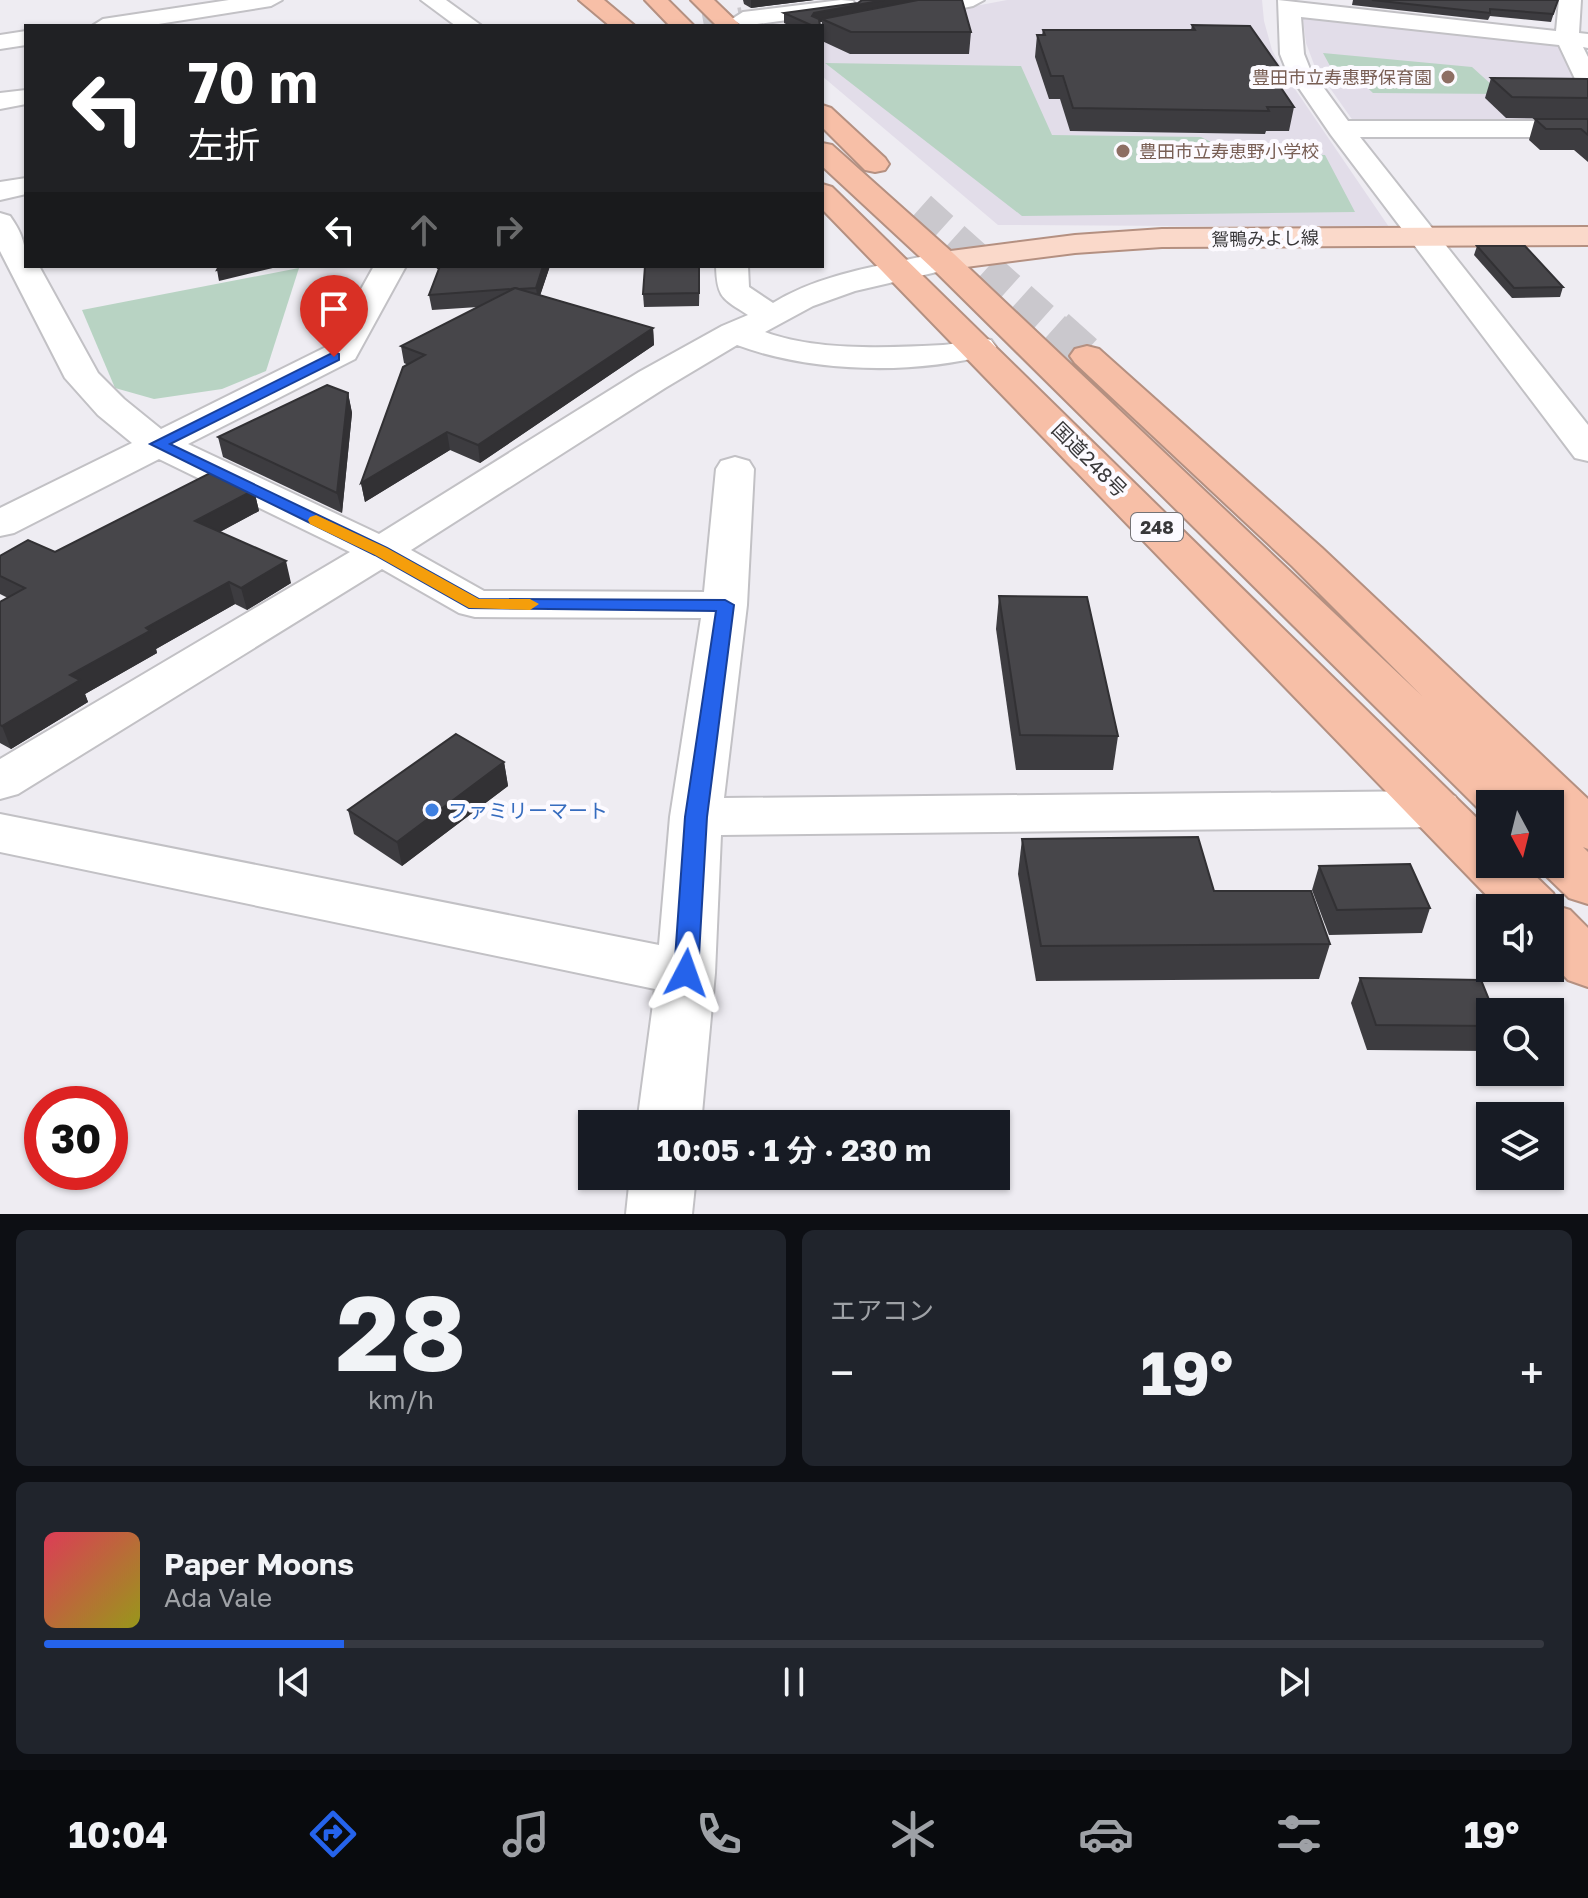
<!DOCTYPE html>
<html lang="ja">
<head>
<meta charset="utf-8">
<style>
	:root { --surface:#171b24; --page:#20242c; --text:#f1f3f6; --muted:#9ea1a6; --line:#363941; --accent:#2563eb }
	body { margin:0; font-family:"Golos Text","Noto Sans JP",sans-serif; background:var(--page); color:var(--text); height:100vh; display:flex; flex-direction:column; font-size:30px; white-space:nowrap }
	* { box-sizing:border-box; margin:0 }
	p { font-size:26px; color:var(--muted) }
	.icon { flex:none; width:44px; height:44px; fill:none; stroke:currentColor; stroke-width:2; stroke-linecap:round; stroke-linejoin:round }
	.map { position:relative; height:1214px; overflow:hidden }
	.details { display:flex; flex-direction:column; gap:16px; padding:16px; background:#0d0f14; flex:1 }
	.details>* { flex:none }
	.banner { position:absolute; left:24px; top:24px; width:800px; height:244px; border-radius:0px; box-shadow:0 2px 6px #0004; background:#202124; color:#fff; overflow:hidden }
	.needle { width:52px; rotate:173deg }
	.tools { position:absolute; left:1476px; top:790px; display:grid; gap:16px }
	.tools a { display:grid; place-items:center; width:88px; height:88px; border-radius:0px; background:var(--surface); box-shadow:0 2px 6px #0004; font-size:40px }
	.speed { position:absolute; left:24px; top:1086px; display:flex; gap:16px; font-size:40px; font-weight:700; text-align:center }
	.speed>* { display:grid; place-content:center; width:104px; height:104px; border-radius:50%; background:var(--surface); box-shadow:0 2px 6px #0004; line-height:1 }
	.speed .limit { border:12px solid #d22; background:#fff; color:#111 }
	.pin { position:absolute; display:grid; place-items:center; width:68px; height:68px; color:#fff; margin:-82px -34px; border-radius:50% 50% 50% 0; rotate:-45deg; box-shadow:0 0 8px #0007 }
	.pin .icon { rotate:45deg }
	.me { position:absolute; width:88px; margin:-44px; rotate:4deg; stroke-linejoin:round; filter:drop-shadow(0 0 6px #0008) }
	.turn { display:flex; align-items:center; gap:28px; height:168px; padding:0 32px; font-size:36px }
	.turn .icon { width:104px; height:104px; stroke-width:2.5 }
	.turn b { display:block; font-size:56px; line-height:68px }
	.lanes { display:flex; align-items:center; height:76px; padding:0 32px; background:#0003; justify-content:center; gap:40px; direction:ltr }
	.lanes .off { opacity:.35 }
	.big { font-size:60px; font-weight:700; line-height:1.1 }
	.details .card { flex:1; display:flex; flex-direction:column; justify-content:center; gap:12px; min-width:0; padding:0 28px; border-radius:12px; background:var(--page) }
	.details .dial { align-items:center; gap:0 }
	.dial b { font-size:104px; line-height:1 }
	.song { display:flex; align-items:center; gap:24px }
	.cover { width:96px; height:96px; border-radius:12px; background:linear-gradient(135deg,hsl(350 70% 55%),hsl(60 70% 35%)) }
	.played { height:8px; border-radius:4px; background:linear-gradient(90deg,var(--accent) 20%,var(--line) 20%) }
	.keys { display:flex; justify-content:space-around; direction:ltr }
	.heat { display:flex; justify-content:space-between; align-items:center; font-size:44px; direction:ltr }
	.details .tiles { flex:1; display:grid; gap:16px; grid-template-columns:1fr 1fr }
	.card:last-child { grid-column:span 2 }
	.trip { position:absolute; left:578px; top:1110px; width:432px; height:80px; border-radius:0px; background:var(--surface); box-shadow:0 2px 6px #0004; font-weight:700; line-height:80px; text-align:center }
	.menu { display:flex; height:128px; justify-content:space-around; align-items:center; background:#090b0e; color:var(--muted) }
	.menu .icon { width:56px; height:56px }
	.menu .current { color:var(--accent) }
	.menu b { font-size:36px; color:var(--text) }
	.map>svg:first-child { display:block }
</style>
</head>
<body>
<div class="map">
<svg width="1588" height="1214" viewBox="0 0 1588 1214">
	<rect width="100%" height="100%" fill="#eeecf2"/>
	<!-- built -->
	<g fill="#e2dde9">
		<path d="M1007,0h255l2,21 8,29 12,23 105,154 -391,-2 -176,-149v-41z"/>
		<path d="M1318,15l238,25 24,48 8,6v33l-234,-5 -39,-55 -9,-24 -3,-24z"/>
	</g>
	<!-- green -->
	<g fill="#b8d3c3">
		<path d="M1323,53l149,14 30,27 -129,-1 -16,-15 -22,-3z"/>
		<path d="M825,63l196,3 31,69 149,2 30,15 94,3 30,57 -333,4z"/>
		<path d="M299,268l-33,103 -44,18 -68,10 -39,-11 -33,-78z"/>
	</g>
	<g fill="none" stroke-linecap="round" stroke-linejoin="round">
		<!-- minor-tunnel -->
		<path stroke="#cac8cd" stroke-width="24" stroke-dasharray="24 12" stroke-linecap="butt" d="M704,26l39,-7"/>
		<!-- highway-tunnel-far1 -->
		<path stroke="#cac8cd" stroke-width="30" stroke-dasharray="30 15" stroke-linecap="butt" d="M921,207l137,123"/>
		<!-- highway-tunnel -->
		<path stroke="#cac8cd" stroke-width="38" stroke-dasharray="38 19" stroke-linecap="butt" d="M1056,328l31,28"/>
		<!-- minor casing -->
		<g stroke="#c2c1c5" stroke-width="4">
			<g id="minor">
				<path d="M229,0h53l-11,6 -125,20h-54l11,-7z"/>
				<path d="M421,0h25l36,26h-26z"/>
				<path d="M841,0l12,1 3,5 -11,6 -102,14 -11,-7 11,-7z"/>
				<path d="M942,0h42l-11,6 -151,32v-12h-7z"/>
				<path d="M1278,0l278,31 3,-31h22l-2,33 9,1v14l-5,-1 5,10v31l-9,-2 -3,-5 -17,-36 -258,-28 3,37 6,15 38,52h240v16h-228l228,288v36l-13,-3 -244,-323 -45,-66 -6,-15z"/>
				<path d="M26,31v14l-26,4v-14z"/>
				<path d="M26,90v14l-26,5v-16z"/>
				<path d="M26,178v16l-26,6v-18z"/>
				<path d="M0,213l10,3c12,17 16,29 16,50h13l59,107 26,26 37,30 169,-84 44,-79h32l-51,93 -167,85 191,90 260,-162 83,-46 26,-11c-26,-17 -31,-17 -32,-49h32l1,21 24,16c50,-31 114,-38 170,-51l11,2 5,7 -5,7 -99,23 -42,15 -48,26c51,19 123,16 178,13 17,-1 30,-10 48,-5l5,7 -5,7c-77,21 -179,19 -254,-9l-72,43 -254,162 73,41 220,1 12,-123 5,-8 14,-4 14,4 5,8 -7,136 -23,193 713,-7 18,5 8,13 -8,13 -18,5 -716,8 -6,138 -14,151h-64l18,-135 -655,-137v-38l659,131 11,-128 31,-199 -226,-1 -16,-4 -77,-44 -364,225 -18,5v-40l350,-207 -191,-93 -145,74 -14,3v-28l132,-65 -34,-28 -33,-37 -65,-127z"/>
				<path d="M630,1176h66l-4,38h-66z"/>
			</g>
		</g>
		<!-- major casing -->
		<g stroke="#b49081" stroke-width="4">
			<path id="major" d="M1588,227v18l-426,2 -87,6 -132,17 -11,-2 -5,-7 5,-7 11,-2 132,-17 87,-6z"/>
		</g>
		<!-- highway casing -->
		<g stroke="#b49081" stroke-width="4">
			<g id="highway">
				<path d="M579,0h25l31,26h-25z"/>
				<path d="M645,0h23l26,26h-24z"/>
				<path d="M691,0h23l27,26h-24z"/>
				<path d="M822,105l9,3 54,50 4,6 -4,6 -10,2 -10,-2 -43,-43z"/>
				<path d="M822,143l10,2 122,109 468,442 -130,-130 -217,-203 -5,-7 5,-7 12,-3 12,3 223,199 266,251v50l-5,-2 5,5v52l-19,-6 -35,-34h16v-35l7,2 -7,-7v-20h-60v14l-3,-1 -555,-549 -110,-102z"/>
				<path d="M822,184l10,3 658,644v33h33l30,29 7,14 10,3 18,18v59l-20,-7 -18,-19v-53h-51l-677,-699z"/>
			</g>
		</g>
		<!-- minor -->
		<use href="#minor" fill="#fff" fill-rule="evenodd"/>
		<!-- major -->
		<use href="#major" fill="#fad9ca" fill-rule="evenodd"/>
		<!-- highway -->
		<use href="#highway" fill="#f7bfa7" fill-rule="evenodd"/>
	</g>
	<!-- wall -->
	<g fill="#3d3c40">
		<path d="M743,0h71l-63,8 -7,-4z"/>
		<path d="M1353,0h205l-7,22 -61,-6 -2,4 -136,-15z"/>
		<path d="M858,3l113,29 -2,22h-119l-28,-13v-19h-3l1,4h-30l-6,-3v-10z"/>
		<path d="M1192,25l89,45 -3,14 16,23 -5,24h-23l-1,3 -195,-3 -10,-32h-11l-14,-42 2,-22h5l1,-5h148z"/>
		<path d="M1491,78l97,1v40l-82,-1 -21,-20z"/>
		<path d="M1535,119h53v43l-14,-12h-34l-11,-10z"/>
		<path d="M1477,246l86,41 -3,10 -48,1 -38,-43z"/>
		<path d="M436,266h114l-10,29 113,33 1,17 -174,118 -30,-13 -85,52 -4,-19 47,-118 -4,-2 -3,-17 77,-39 -46,3 -3,-15 10,-26h-2z"/>
		<path d="M700,266l-1,40 -55,1 -1,-13z"/>
		<path d="M348,393l4,20 -10,100 -119,-56 -5,-20z"/>
		<path d="M254,490l5,21 -39,21 71,51 -44,27 -12,-6 -79,45 1,4 -72,41 3,8 -77,47 -11,-6v-141l8,-4 -8,-4v-18z"/>
		<path d="M999,596l119,140 -5,34h-97l-20,-141z"/>
		<path d="M504,762l4,24 -106,80 -48,-32 -6,-24z"/>
		<path d="M1022,839l192,52 116,53 -11,35 -283,2 -18,-107z"/>
		<path d="M1319,866l111,42 -8,25 -93,2 -17,-45z"/>
		<path d="M1360,978l130,34v39l-123,-1 -16,-47z"/>
	</g>
	<!-- shaded-wall -->
	<g fill="#323134">
		<path d="M751,0h63l-63,8z"/>
		<path d="M884,0h54l-116,19v3l-8,1 -2,-7 2,-3z"/>
		<path d="M232,266h49l-62,15 -2,-11z"/>
		<path d="M543,266h7l-12,36 -2,-14z"/>
		<path d="M653,328l1,17 -174,118 -2,-18z"/>
		<path d="M348,393l4,20 -10,100 -5,-20z"/>
		<path d="M447,432l3,18 -85,52 -4,-19z"/>
		<path d="M254,490l5,21 -58,31 -6,-21z"/>
		<path d="M286,561l5,22 -44,27 -6,-22z"/>
		<path d="M229,582l6,22 -79,45 1,4 -72,41 3,8 -77,47 -9,-23 68,-51 76,-47z"/>
		<path d="M504,762l4,24 -106,80 -5,-24z"/>
	</g>
	<!-- building -->
	<g fill="#47464a" stroke="#323134" stroke-width="2">
		<path d="M862,0h22l-70,13 -2,3 7,3 1,7h-7l-29,-13 74,-10z"/>
		<path d="M918,0h44l9,32h-120l-29,-13z"/>
		<path d="M1372,0h186l-5,14 -63,-5v4z"/>
		<path d="M1192,25l58,1 31,44h-12l25,37h-27l2,4 -196,-3 -10,-32h-12l-14,-41h8l-2,-5h152z"/>
		<path d="M1491,78l97,1v19l-76,-1z"/>
		<path d="M1535,119h53v16l-7,-6h-35z"/>
		<path d="M1477,246h48l38,41 -49,1z"/>
		<path d="M219,266h13l-15,4z"/>
		<path d="M440,266h103l-7,22 -17,1 -4,-1 -4,1 -82,6z"/>
		<path d="M645,266h54v27l-56,1z"/>
		<path d="M515,288l138,40 -175,117 -31,-13 -86,51 42,-116 22,-12 -24,-9z"/>
		<path d="M327,385l21,8 -11,100 -119,-56z"/>
		<path d="M214,471l40,19 -59,31 91,40 -45,27 -12,-6 -83,46 4,3 -80,44 10,5 -78,46 -2,-1v-123l25,-14 -25,-12v-20l28,-16 27,12z"/>
		<path d="M999,596l88,1 31,139 -98,-1z"/>
		<path d="M456,734l48,28 -107,80 -49,-32z"/>
		<path d="M1198,837l16,54h97l19,53 -289,2 -19,-107z"/>
		<path d="M1410,864l20,44 -93,2 -18,-44z"/>
		<path d="M1360,978l121,2 13,32h-4v14l-114,-1z"/>
	</g>
	<!-- route -->
	<path fill="#2563eb" stroke="#184099" stroke-width="2" d="M334,352l5,2v6l-169,84 217,104 92,51 246,1 9,5 -27,212 -9,156 -4,6 -8,3 -9,-3 -3,-6 11,-156 31,-206 -247,-3 -94,-53 -225,-111z"/>
	<!-- slow -->
	<path fill="#f59e0b" d="M316,515l71,33 92,51h51l9,5 -9,6 -61,-2 -94,-53 -65,-31 -2,-4 2,-3z"/>
	<!-- markers -->
	<g fill="#8d6e63" stroke="#fcfaff" stroke-width="3">
		<circle cx="1448" cy="77" r="8"/>
		<circle cx="1123" cy="151" r="8"/>
	</g>
	<circle fill="#3f7fe0" stroke="#fcfaff" stroke-width="3" cx="432" cy="810" r="8"/>
	<g text-anchor="middle" dominant-baseline="central" stroke-width="8" stroke-linejoin="round" paint-order="stroke">
		<!-- far-education labels -->
		<g font-size="18" fill="#785e54" stroke="#fcfaff" text-anchor="end">
			<text x="1432" y="77">豊田市立寿惠野保育園</text>
			<text x="1139" y="151" text-anchor="start">豊田市立寿恵野小学校</text>
		</g>
		<!-- far-street labels -->
		<g font-size="18" fill="#39383a" stroke="#fcfaff">
			<text transform="translate(1265 238) rotate(-1)">鴛鴨みよし線</text>
		</g>
		<!-- shield labels -->
		<rect fill="#fcfaff" stroke="#747275" stroke-width="2" x="1131" y="513" width="52" height="28" rx="6"/>
		<g font-size="18" font-weight="bold" fill="#39383a">
			<text x="1157" y="527">248</text>
		</g>
		<!-- street labels -->
		<g font-size="20" fill="#39383a" stroke="#fcfaff">
			<text transform="translate(1090 459) rotate(45)">国道248号</text>
		</g>
		<!-- shop labels -->
		<g font-size="20" fill="#366cbe" stroke="#fcfaff" text-anchor="start">
			<text x="448" y="810">ファミリーマート</text>
		</g>
	</g>
</svg>
<div class="tools">
<a><svg class="needle" viewBox="-14 -14 28 28"><path d="M0-13l5 13h-10z" fill="#e53935"/><path d="M0 13l5-13h-10z" fill="#9ea1a6"/></svg></a>
<a><svg class="icon" aria-label="sound" viewBox="0 0 24 24"><path d="M4 9h4l5-4v14l-5-4H4zM17 9q2 3 0 6"/></svg></a>
<a><svg class="icon" aria-label="search" viewBox="0 0 24 24"><circle cx="10" cy="10" r="6"/><path d="M15 15l6 6"/></svg></a>
<a><svg class="icon" aria-label="layers" viewBox="0 0 24 24"><path d="M12 4l9 5-9 5-9-5zM3 14l9 5 9-5"/></svg></a>
</div>
<div class="speed"><div class="limit">30</div></div>
<div class="pin" style="left:334px;top:357px;background:#d93025"><svg class="icon" aria-label="arrive" viewBox="0 0 24 24"><path d="M6 21V4h12l-3 4 3 4H6"/></svg></div>
<svg class="me" style="left:686px;top:973px" viewBox="-20 -20 40 40"><path d="M0-17L14 15 0 8-14 15z" fill="#2563eb" stroke="#fff" stroke-width="4"/></svg>
<div class="trip">10:05 · 1 分 · 230 m</div>
<div class="banner">
<div class="turn"><svg class="icon" aria-label="left" viewBox="0 0 24 24"><path d="M17 20v-9H6M10 6l-5 5 5 5"/></svg><div><b>70 m</b>左折</div></div>
<div class="lanes"><svg class="icon" aria-label="left" viewBox="0 0 24 24"><path d="M17 20v-9H6M10 6l-5 5 5 5"/></svg><svg class="icon off" aria-label="ahead" viewBox="0 0 24 24"><path d="M12 20V5M6 11l6-6 6 6"/></svg><svg class="icon off" aria-label="right" viewBox="0 0 24 24"><path d="M7 20v-9h11M14 6l5 5-5 5"/></svg></div>
</div>
</div>
<section class="details">
<div class="tiles">
<div class="card dial"><b>28</b><p>km/h</p></div>
<div class="card"><p>エアコン</p>
<div class="heat"><a>−</a><b class="big">19°</b><a>+</a></div>
</div>
<div class="card">
<div class="song"><i class="cover"></i><div><b>Paper Moons</b><p>Ada Vale</p></div></div>
<div class="played"></div>
<div class="keys"><svg class="icon" aria-label="previous" viewBox="0 0 24 24"><path d="M18 5L8 12l10 7zM5 5v14"/></svg><svg class="icon" aria-label="pause" viewBox="0 0 24 24"><path d="M8 5v14M16 5v14"/></svg><svg class="icon" aria-label="next" viewBox="0 0 24 24"><path d="M6 5l10 7-10 7zM19 5v14"/></svg></div>
</div>
</div>
</section>
<nav class="menu">
<b>10:04</b>
<svg class="icon current" aria-label="directions" viewBox="0 0 24 24"><path d="M12 3l9 9-9 9-9-9zM9 14v-3h6M13 9l2 2-2 2"/></svg>
<svg class="icon" aria-label="music" viewBox="0 0 24 24"><path d="M9 18V5l10-2v13"/><circle cx="6" cy="18" r="3"/><circle cx="16" cy="16" r="3"/></svg>
<svg class="icon" aria-label="phone" viewBox="0 0 24 24"><path d="M5 4h4l2 5-3 2q2 4 5 5l2-3 5 2v4C11 20 4 13 5 4z"/></svg>
<svg class="icon" aria-label="climate" viewBox="0 0 24 24"><path d="M12 3v18M4 7l16 10M4 17L20 7"/></svg>
<svg class="icon" aria-label="car" viewBox="0 0 24 24"><path d="M5 17H2v-5l4-1 3-4h7l3 4 3 1v5h-3M9 17h6M6 11h13"/><circle cx="7" cy="17" r="2"/><circle cx="17" cy="17" r="2"/></svg>
<svg class="icon" aria-label="filters" viewBox="0 0 24 24"><path d="M4 7h16M4 17h16"/><circle cx="9" cy="7" r="2"/><circle cx="15" cy="17" r="2"/></svg>
<b>19°</b>
</nav>
</body>
</html>
